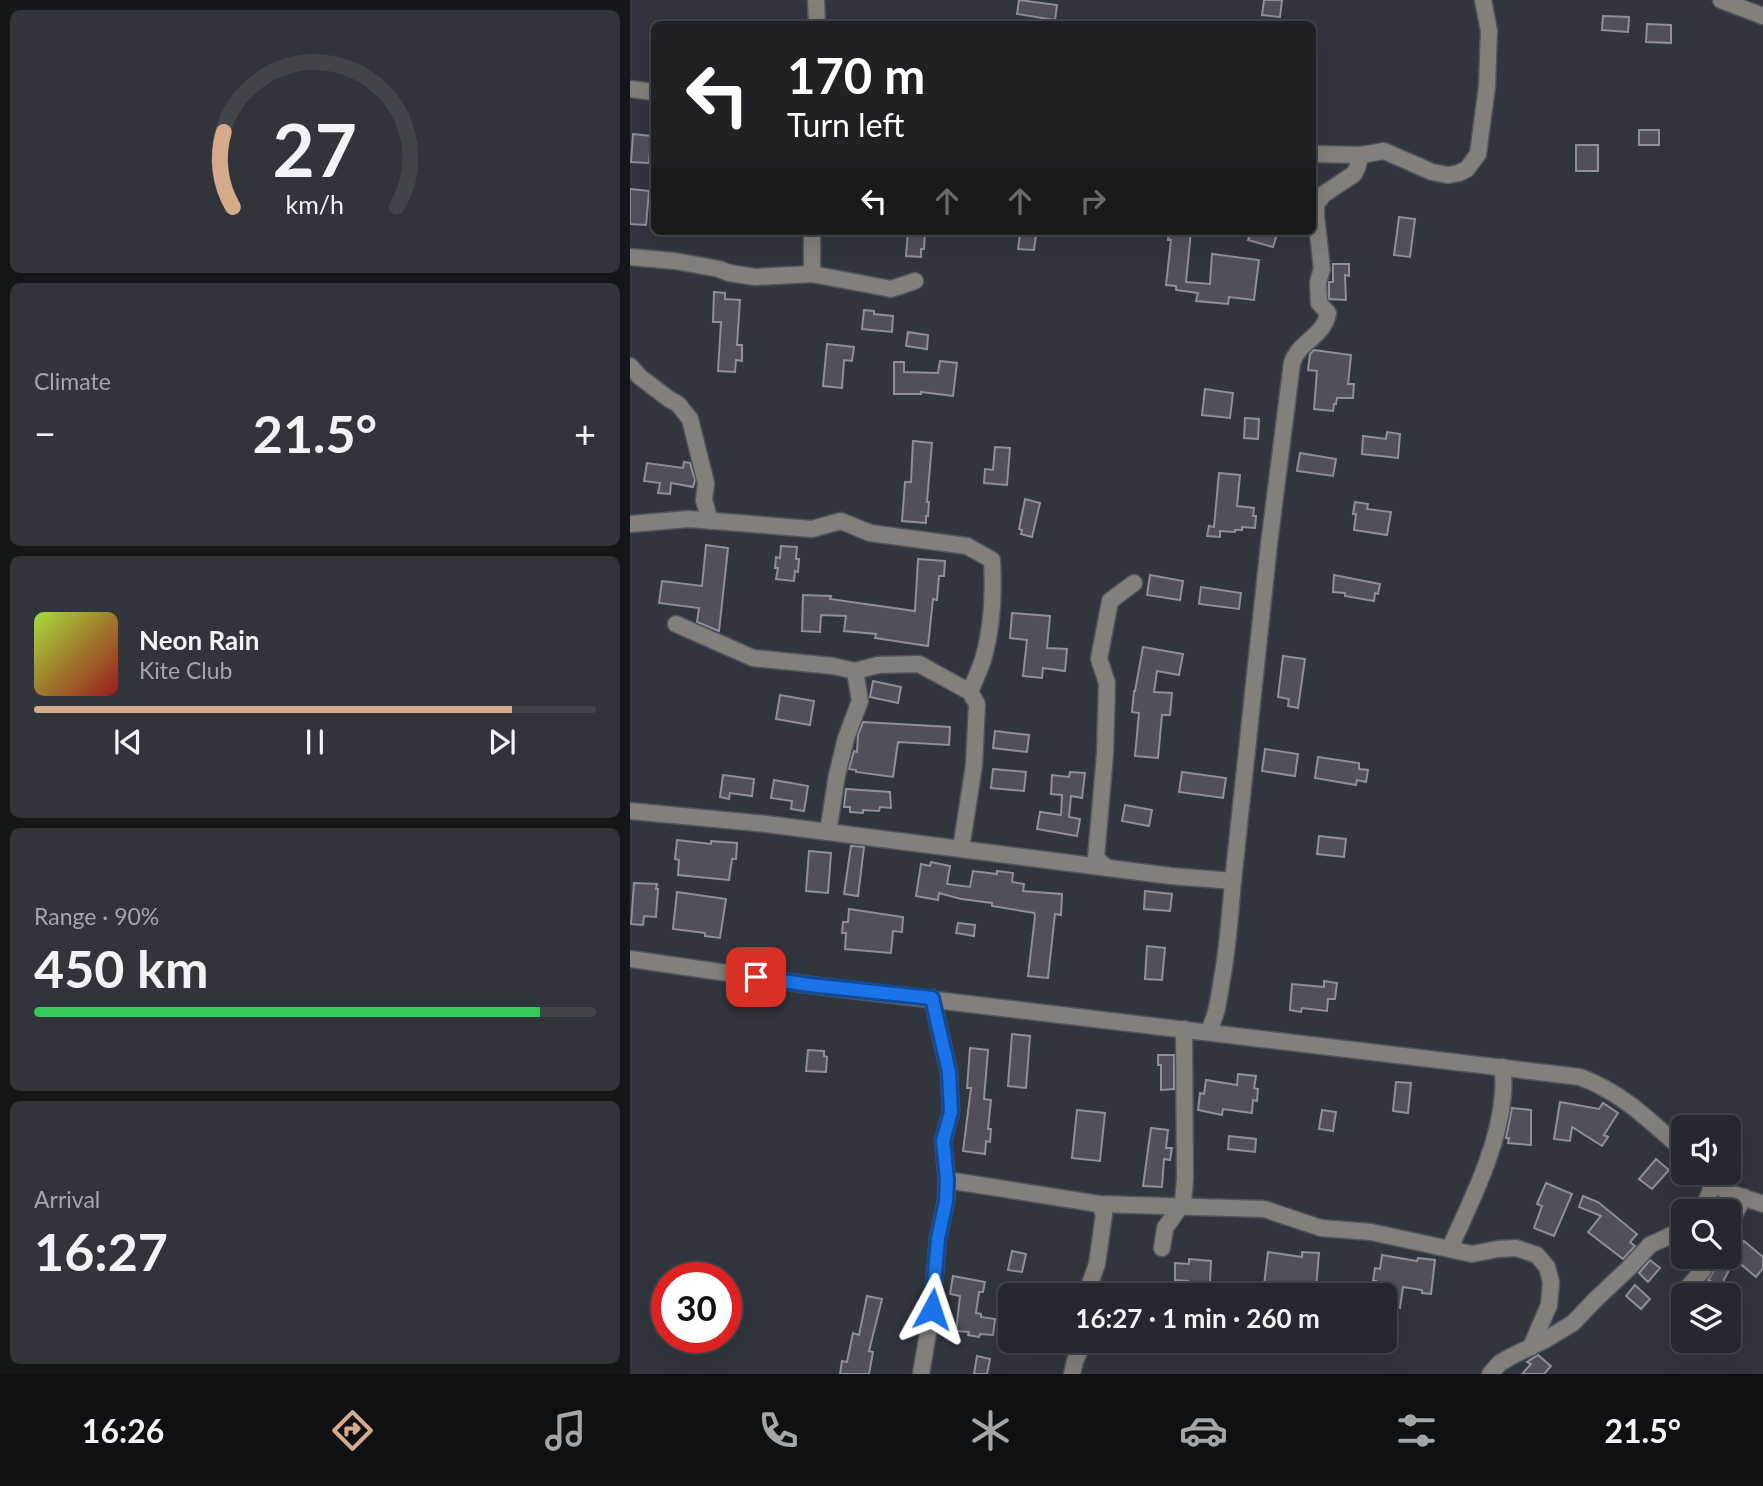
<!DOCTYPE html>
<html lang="en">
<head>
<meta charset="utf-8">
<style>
	:root { --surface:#25282e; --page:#31343a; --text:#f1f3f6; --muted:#a3a6aa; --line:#42444a; --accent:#d6ab8b }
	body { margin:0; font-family:Lato,sans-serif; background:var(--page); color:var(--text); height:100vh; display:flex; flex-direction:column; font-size:26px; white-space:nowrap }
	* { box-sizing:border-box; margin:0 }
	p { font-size:23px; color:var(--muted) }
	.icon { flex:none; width:38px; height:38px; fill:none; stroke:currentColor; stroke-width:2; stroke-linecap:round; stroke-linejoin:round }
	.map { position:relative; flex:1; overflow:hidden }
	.drawer { display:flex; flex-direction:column; gap:10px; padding:10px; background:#141619; width:630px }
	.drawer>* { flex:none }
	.top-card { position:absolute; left:21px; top:21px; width:665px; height:214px; border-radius:10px; box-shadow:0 7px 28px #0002,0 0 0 2px var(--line); background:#202124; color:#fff; overflow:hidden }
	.controls { position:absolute; left:1041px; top:1115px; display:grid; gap:14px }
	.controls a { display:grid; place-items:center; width:70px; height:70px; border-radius:10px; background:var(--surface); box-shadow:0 7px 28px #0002,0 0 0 2px var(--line); font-size:35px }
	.speed { position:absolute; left:21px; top:1262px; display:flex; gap:14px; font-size:35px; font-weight:700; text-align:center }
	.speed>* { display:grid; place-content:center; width:91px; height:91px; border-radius:50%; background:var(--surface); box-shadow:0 7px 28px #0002,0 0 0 2px var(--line); line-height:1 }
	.speed .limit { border:10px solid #d22; background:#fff; color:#111 }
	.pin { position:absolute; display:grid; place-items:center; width:60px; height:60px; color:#fff; margin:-30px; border-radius:14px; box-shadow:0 4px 10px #0006 }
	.me { position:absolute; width:77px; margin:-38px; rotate:5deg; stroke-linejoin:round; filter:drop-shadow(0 0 5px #0008) }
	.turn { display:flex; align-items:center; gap:24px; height:147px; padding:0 21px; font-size:32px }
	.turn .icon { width:91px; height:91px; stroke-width:2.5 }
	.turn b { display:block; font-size:49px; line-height:60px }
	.lanes { display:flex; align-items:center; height:66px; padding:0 21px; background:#0003; justify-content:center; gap:35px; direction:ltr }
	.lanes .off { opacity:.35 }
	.big { font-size:52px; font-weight:700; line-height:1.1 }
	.drawer .card { flex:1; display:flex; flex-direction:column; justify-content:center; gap:10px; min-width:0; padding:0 24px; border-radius:10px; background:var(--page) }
	.drawer .dial { align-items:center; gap:0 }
	.dial svg { height:182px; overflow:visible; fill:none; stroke:var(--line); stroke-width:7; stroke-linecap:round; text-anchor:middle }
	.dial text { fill:var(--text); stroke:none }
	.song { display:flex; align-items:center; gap:21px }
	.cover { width:84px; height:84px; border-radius:10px; background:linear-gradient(135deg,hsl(80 70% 55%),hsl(0 70% 35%)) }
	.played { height:7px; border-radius:4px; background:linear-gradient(90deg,var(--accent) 85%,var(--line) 85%) }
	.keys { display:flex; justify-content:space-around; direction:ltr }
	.heat { display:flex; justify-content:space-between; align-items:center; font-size:38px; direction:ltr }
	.charge { height:10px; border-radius:5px; background:linear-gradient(90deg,#34c759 90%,var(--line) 0) }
	.trip { position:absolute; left:368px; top:1283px; width:399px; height:70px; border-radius:10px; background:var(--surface); box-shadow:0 7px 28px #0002,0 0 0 2px var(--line); font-weight:700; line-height:70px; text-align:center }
	.menu { display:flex; height:112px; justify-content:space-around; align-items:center; background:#0f1012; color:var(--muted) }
	.menu .icon { width:49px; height:49px }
	.menu .active { color:var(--accent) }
	.menu b { font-size:32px; color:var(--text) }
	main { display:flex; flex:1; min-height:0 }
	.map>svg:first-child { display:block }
</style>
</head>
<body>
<main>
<section class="drawer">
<div class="card dial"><svg viewBox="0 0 100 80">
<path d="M14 69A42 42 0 1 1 86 69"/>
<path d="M14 69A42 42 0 0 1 10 36" stroke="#d6ab8b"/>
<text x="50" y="56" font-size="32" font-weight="700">27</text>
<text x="50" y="72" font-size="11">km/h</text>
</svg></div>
<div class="card"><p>Climate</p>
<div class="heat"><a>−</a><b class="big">21.5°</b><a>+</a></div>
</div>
<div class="card">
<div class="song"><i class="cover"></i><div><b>Neon Rain</b><p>Kite Club</p></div></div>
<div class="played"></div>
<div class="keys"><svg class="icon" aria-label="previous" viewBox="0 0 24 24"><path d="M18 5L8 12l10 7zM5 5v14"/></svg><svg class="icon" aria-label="pause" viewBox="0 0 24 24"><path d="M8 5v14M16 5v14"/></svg><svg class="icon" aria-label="next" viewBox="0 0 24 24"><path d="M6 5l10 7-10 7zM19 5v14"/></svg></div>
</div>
<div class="card"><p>Range · 90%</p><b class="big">450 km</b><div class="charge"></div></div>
<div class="card"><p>Arrival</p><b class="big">16:27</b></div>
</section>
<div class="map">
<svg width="1133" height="1374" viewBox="0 0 1133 1374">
	<rect width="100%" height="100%" fill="#31363e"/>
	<!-- building -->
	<g fill="#514f59" stroke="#908e99" stroke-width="2">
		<path d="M389,0l38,5 -2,15 -38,-6z"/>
		<path d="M634,0h18l-2,17 -18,-2z"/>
		<path d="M973,16l26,1 -1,15 -26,-2z"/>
		<path d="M1017,24l24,1v18l-25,-1z"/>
		<rect x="1009" y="130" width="20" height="15"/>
		<path d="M3,134l18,2 -2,27 -18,-1z"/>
		<rect x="946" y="145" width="22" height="26"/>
		<path d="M0,189l19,2 -3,34 -16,-1z"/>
		<path d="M769,217l16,2 -5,38 -16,-2z"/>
		<path d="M278,231h17l-1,18h-3v8l-15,-1z"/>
		<path d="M539,231h22l-5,51 24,2 2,-30 47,6 -5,40 -25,-3 -1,7 -32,-3 2,-8 -22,-3v-4l-10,-1 5,-45h-3z"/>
		<path d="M621,231h27l-5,16 -25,-7z"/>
		<path d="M390,234l16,2 -2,14 -16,-1z"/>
		<path d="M703,264h16v12l-4,-1 1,25 -17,-1v-17h4z"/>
		<path d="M84,292l11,1v6l15,1 -3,45h5v16l-6,-1 -1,12 -17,-1 3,-49h-8z"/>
		<path d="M234,310l10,1v3l19,2 -1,16 -30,-3z"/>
		<path d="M278,332l20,3 -1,14 -21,-3z"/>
		<path d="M197,344l27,3 -2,14 -8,-1 -2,28 -19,-2z"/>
		<path d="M684,350l37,5 -3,29h6l-1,14h-16l-1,6h-2l-1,7 -19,-2 3,-38 -9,-1 2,-16z"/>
		<path d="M310,361l17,2 -4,33 -32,-4v2h-27v-32h10v10l34,1z"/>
		<path d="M575,389l28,4 -3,25 -28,-3z"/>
		<path d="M615,418l14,1 -1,20 -14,-1z"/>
		<path d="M757,432l13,2 -2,24 -36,-4 1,-18 23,3z"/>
		<path d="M283,441l19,2 -5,59h2l-1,14h-2v7l-24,-2 3,-39h6z"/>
		<path d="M365,447l15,1 -3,37 -23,-2 1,-14 8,1z"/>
		<path d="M670,453l36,6 -3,17 -36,-5z"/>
		<path d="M54,462l6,1 5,17 -2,7 -22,-4 -1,11 -12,-1 2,-10 -16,-2 3,-18 36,5z"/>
		<path d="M589,473l21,2 -3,31 17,2 -1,8h3l-1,12 -13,-1v3h-7v2l-15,-1v6l-13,-1 2,-10 5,1z"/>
		<path d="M395,499l15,4 -8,34 -11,-3 1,-4 -3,-1z"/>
		<path d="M725,502l13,2 -1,5 24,3 -4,23 -33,-5 2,-16h-3z"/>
		<path d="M76,545l22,3 -9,83 -22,-9 2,-14 -40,-5 3,-22 40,5z"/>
		<path d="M151,546l16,1 -1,12h3l-1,13 -3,-1 -1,10 -18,-2 2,-11h-3l1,-11 4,1z"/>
		<path d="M288,559l27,2 -1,15h-5l-2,24 -4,-1 -5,47 -53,-8 1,-4 -32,-3 2,-15 -25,-1 -1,17 -18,-1 1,-36 28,1 -1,3 85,12z"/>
		<path d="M520,575l33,6 -3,19 -33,-5z"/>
		<path d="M704,575l46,9 -2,10 -3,-1 -1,8 -29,-5v-3l-12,-1z"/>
		<path d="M571,587l40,6 -2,16 -40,-5z"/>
		<path d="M382,613l38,3 -3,32 20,1 -2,22 -22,-3 -1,10 -19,-2 4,-36 -17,-2z"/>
		<path d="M513,647l40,7 -4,21 -22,-4 -3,21 18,1 -2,22h-8l-4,43 -23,-2 4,-43 -7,-1 2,-21h1z"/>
		<path d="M653,656l22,3 -7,49 -10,-2 1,-7 -11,-2z"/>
		<path d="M243,681l28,6 -3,16 -28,-6z"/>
		<path d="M150,695l34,6 -4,24 -34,-6z"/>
		<path d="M233,722l87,5 -1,18 -51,-3 -5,35 -37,-5v-2l-7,-1 5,-18 3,1 1,-17z"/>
		<path d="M365,731l34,4 -2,17 -34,-4z"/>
		<path d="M635,749l33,5 -3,22 -33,-5z"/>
		<path d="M688,757l41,6v6l9,1 -2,12 -9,-2 -1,5 -41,-7z"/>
		<path d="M363,769l33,3 -2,19 -33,-3z"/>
		<path d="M440,772l15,1 -3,25 -11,-2 -2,21 11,2 -3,17 -40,-7 3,-17 21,3 1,-20 -11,-1 1,-19 17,2z"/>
		<path d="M552,772l44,6 -3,20 -44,-6z"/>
		<path d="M93,775l31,4 -2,17 -22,-3 -1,6 -9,-2z"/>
		<path d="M144,780l34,6 -4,25 -13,-2 1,-8 -21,-3z"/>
		<path d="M216,789l44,3 1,16 -11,-1 -1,4 -16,-1v3l-13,-1v-5h-6z"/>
		<path d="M495,805l27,5 -3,16 -27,-5z"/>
		<path d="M689,836l27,3 -2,18 -27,-3z"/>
		<path d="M47,840l34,4v-3l26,2 -1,16h-4l-3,21 -51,-5 1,-15 -4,-1z"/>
		<path d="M221,846l13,1 -6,49 -14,-2z"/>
		<path d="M179,851l22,2 -3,40 -22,-2z"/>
		<path d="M301,862l19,4 -3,18 23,3 3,-16 24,3v-3l16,2 -1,9 12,2 -1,7 39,3 -1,21 -6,-1 -7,64 -20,-2 7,-60 -1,-3 -42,-7v-3l-31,-4 -22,-6 -1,7 -22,-4 5,-32 9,2z"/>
		<path d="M4,883l23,1 -1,5h2l-2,28 -12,-1 -1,9 -12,-1z"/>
		<path d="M515,891l27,3 -2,17 -26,-2z"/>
		<path d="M47,892l49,7 -6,39 -15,-2v-3l-32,-4z"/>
		<path d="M219,909l54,8 -1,15 -9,-1 -2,22 -46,-4 1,-16h-4l1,-11h5z"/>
		<path d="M328,923l17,2 -1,11 -18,-3z"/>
		<path d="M517,946l18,2 -3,32 -17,-1z"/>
		<path d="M694,981l13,2 -2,16h-7l-1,12 -25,-3 -1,4 -11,-2 2,-26 32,3z"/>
		<path d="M382,1034l18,2 -4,52 -18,-2z"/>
		<path d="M340,1048l18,2 -4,49 7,1 -3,29h3l-1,13 -4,-1 -1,13 -22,-3 8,-63h-4z"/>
		<path d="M178,1050l16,1v5l3,1 -1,15 -20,-1z"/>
		<path d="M528,1055h16v34l-13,1v-25h-3z"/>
		<path d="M608,1074l18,2 -2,12 4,1 -1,12 -4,-1 -1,13 -29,-4 -1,6 -24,-5 2,-17 4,1 2,-14 31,5z"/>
		<path d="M766,1082l15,1 -3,30 -15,-2z"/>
		<path d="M930,1102l39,7 4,-6 15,10 -14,22 4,2 -6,9 -30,-19 -2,14 -16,-2z"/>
		<path d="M882,1108l19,2v35l-23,-2 1,-5h-3z"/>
		<path d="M447,1110l28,3 -5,48 -28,-3z"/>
		<path d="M692,1110l14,2 -3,19 -14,-2z"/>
		<path d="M521,1128l17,2 -2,18h6l-2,12 -6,-1 -2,28 -19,-1z"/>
		<path d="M599,1136l27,3 -1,13 -27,-3z"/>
		<path d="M1026,1159l13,11 -17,19 -13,-10z"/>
		<path d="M916,1183l26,11 -18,42 -20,-8 8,-22 -5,-2z"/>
		<path d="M953,1196l15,6 39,32 -7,8 5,4 -12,13 -35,-27 13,-16 -22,-9z"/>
		<path d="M1114,1241l19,16v11l-7,9 -25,-21z"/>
		<path d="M382,1251l14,3 -4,18 -14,-2z"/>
		<path d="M638,1252l34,5v-5l17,1 -3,35 -34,-4 -1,3 -17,-2z"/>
		<path d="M752,1255l35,6 1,-3 17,2 -4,34 -9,-1v-3l-19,-3 -3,21 -16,-2v-11h-11l3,-14h-3l2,-13 5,1z"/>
		<path d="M559,1259l22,2 -1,21h-6l-1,5 -16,-1 1,-5 -13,-1v-17l14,1z"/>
		<path d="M1020,1260l10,8 -12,14 -9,-9z"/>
		<path d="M1089,1262l11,6 -9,18 -13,-6z"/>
		<path d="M323,1276l32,6 -2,10h-4l-3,21 5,1v3l14,2 -2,16 -13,-1 -1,3 -11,-2 1,-3 -13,-1 4,-35 -10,-2z"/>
		<path d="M1005,1285l15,14 -9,10 -15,-13z"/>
		<path d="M237,1296l15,3 -13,52 4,1 -4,22h-29l2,-13 5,1 6,-29 6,2z"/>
		<path d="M908,1355l13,11 -7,8h-22l9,-10 -4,-2z"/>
		<path d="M347,1356l13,3 -3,15h-13z"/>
	</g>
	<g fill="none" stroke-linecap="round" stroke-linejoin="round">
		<!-- minor casing -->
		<g stroke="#4f545b" stroke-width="19">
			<g id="minor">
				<path d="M186,0l1,24"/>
				<path d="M1091,0l42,16"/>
				<path d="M0,89l24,3"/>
				<path d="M682,154l49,1 23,-4 48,21 16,3 11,-2 8,-4 11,-15 9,-68 2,-55 -6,-31"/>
				<path d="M0,257l45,4 44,8 10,4 26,4 57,-3v-43"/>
				<path d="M182,274l79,15 24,-8"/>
				<path d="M0,366l10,11 29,22 9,5 12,15 16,64 -2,17 6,21"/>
				<path d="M0,524l59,-5 123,10 29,-8 29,12 97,13 25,14c2,33 0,69 -9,100 -4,11 -9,22 -13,32"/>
				<path d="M46,624l77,34 80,8 22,5 23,-6 41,-1 51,28 7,12 -3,61 -13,84"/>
				<path d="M0,811l136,13 405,52 62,5c-3,33 -5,66 -11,98 -3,19 -5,37 -14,53"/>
				<path d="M198,832l9,-57 9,-37 14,-37 -5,-30"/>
				<path d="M477,868l-11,-10 9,-104 2,-71 -8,-24 11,-58 24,-18"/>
				<path d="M603,881l36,-337 23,-181c6,-21 33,-27 36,-50l-9,-10 -1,-21 4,-13 -6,-53v-12l8,-10 30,-20 3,-6 4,-13"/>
				<path d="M0,959l180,26 770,92c43,16 70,44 104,74"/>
				<path d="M317,1180l152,24 165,5 57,19 50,4 101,22 26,-5 18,-1 21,7 10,12 4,15 -2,23 -18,42"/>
				<path d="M1082,1183l18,10 33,11"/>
				<path d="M1071,1211c7,-15 15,-23 6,-39"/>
				<path d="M1099,1224l15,-27"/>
				<path d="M532,1248l3,-20 18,-25 2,-24 -1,-150"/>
				<path d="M820,1248c21,-47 49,-101 53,-154 1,-9 0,-18 0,-27"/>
				<path d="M1052,1294l21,-24 7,-14"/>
				<path d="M456,1295l11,-31 7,-50 -5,-10"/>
				<path d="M291,1374l11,-65 6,-70 8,-38 1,-21 -4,-39 8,-29 -2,-40 -17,-74"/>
				<path d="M442,1374l3,-13 9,-21"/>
				<path d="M860,1374l10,-11 12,-7 33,-16 28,-17 23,-24 33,-31 21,-23 34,-16"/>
			</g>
		</g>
		<!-- minor -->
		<use href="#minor" stroke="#837f7b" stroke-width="16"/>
	</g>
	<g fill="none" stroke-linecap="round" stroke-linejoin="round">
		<!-- route casing -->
		<g stroke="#114b97" stroke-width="18">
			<path id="route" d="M126,977l54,8 122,13 17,74 2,40 -8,29 4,39 -1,21 -8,38 -6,70"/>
		</g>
		<!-- route -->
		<use href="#route" stroke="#1a73e8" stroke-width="12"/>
	</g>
</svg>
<div class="controls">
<a><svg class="icon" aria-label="sound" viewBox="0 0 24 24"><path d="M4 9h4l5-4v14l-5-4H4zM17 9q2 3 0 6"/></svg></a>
<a><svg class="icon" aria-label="search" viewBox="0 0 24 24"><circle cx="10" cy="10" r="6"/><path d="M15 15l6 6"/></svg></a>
<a><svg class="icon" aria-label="layers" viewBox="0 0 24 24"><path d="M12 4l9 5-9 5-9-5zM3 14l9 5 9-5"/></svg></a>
</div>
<div class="speed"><div class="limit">30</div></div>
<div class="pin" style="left:126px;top:977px;background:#d93025"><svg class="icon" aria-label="arrive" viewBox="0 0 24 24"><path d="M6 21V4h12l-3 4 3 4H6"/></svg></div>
<svg class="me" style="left:302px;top:1309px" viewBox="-20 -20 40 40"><path d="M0-17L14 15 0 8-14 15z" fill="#1a73e8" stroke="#fff" stroke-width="4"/></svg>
<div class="trip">16:27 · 1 min · 260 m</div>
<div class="top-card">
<div class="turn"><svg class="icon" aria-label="left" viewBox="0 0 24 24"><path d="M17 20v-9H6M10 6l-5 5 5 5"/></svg><div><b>170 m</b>Turn left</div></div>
<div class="lanes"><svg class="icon" aria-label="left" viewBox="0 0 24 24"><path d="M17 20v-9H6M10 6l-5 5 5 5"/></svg><svg class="icon off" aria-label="ahead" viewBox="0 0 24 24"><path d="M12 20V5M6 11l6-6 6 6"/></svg><svg class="icon off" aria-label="ahead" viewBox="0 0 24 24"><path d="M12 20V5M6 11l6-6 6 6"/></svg><svg class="icon off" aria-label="right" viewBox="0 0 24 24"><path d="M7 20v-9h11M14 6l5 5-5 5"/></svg></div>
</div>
</div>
</main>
<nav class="menu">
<b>16:26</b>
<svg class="icon active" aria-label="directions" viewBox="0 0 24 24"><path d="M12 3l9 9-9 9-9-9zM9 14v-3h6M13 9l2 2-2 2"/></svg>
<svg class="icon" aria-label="music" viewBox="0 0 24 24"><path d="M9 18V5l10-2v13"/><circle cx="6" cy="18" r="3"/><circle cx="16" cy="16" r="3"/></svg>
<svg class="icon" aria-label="phone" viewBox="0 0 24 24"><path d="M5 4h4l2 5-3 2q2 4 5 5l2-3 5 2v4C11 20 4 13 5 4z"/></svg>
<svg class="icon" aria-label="climate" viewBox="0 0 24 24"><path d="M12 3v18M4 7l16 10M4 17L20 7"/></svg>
<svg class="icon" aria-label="car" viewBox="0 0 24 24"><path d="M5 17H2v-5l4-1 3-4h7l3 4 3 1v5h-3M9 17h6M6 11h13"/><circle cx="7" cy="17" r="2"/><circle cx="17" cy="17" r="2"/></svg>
<svg class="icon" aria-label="filters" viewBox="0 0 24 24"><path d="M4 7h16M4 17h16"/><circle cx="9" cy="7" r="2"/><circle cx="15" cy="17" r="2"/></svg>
<b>21.5°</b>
</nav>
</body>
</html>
